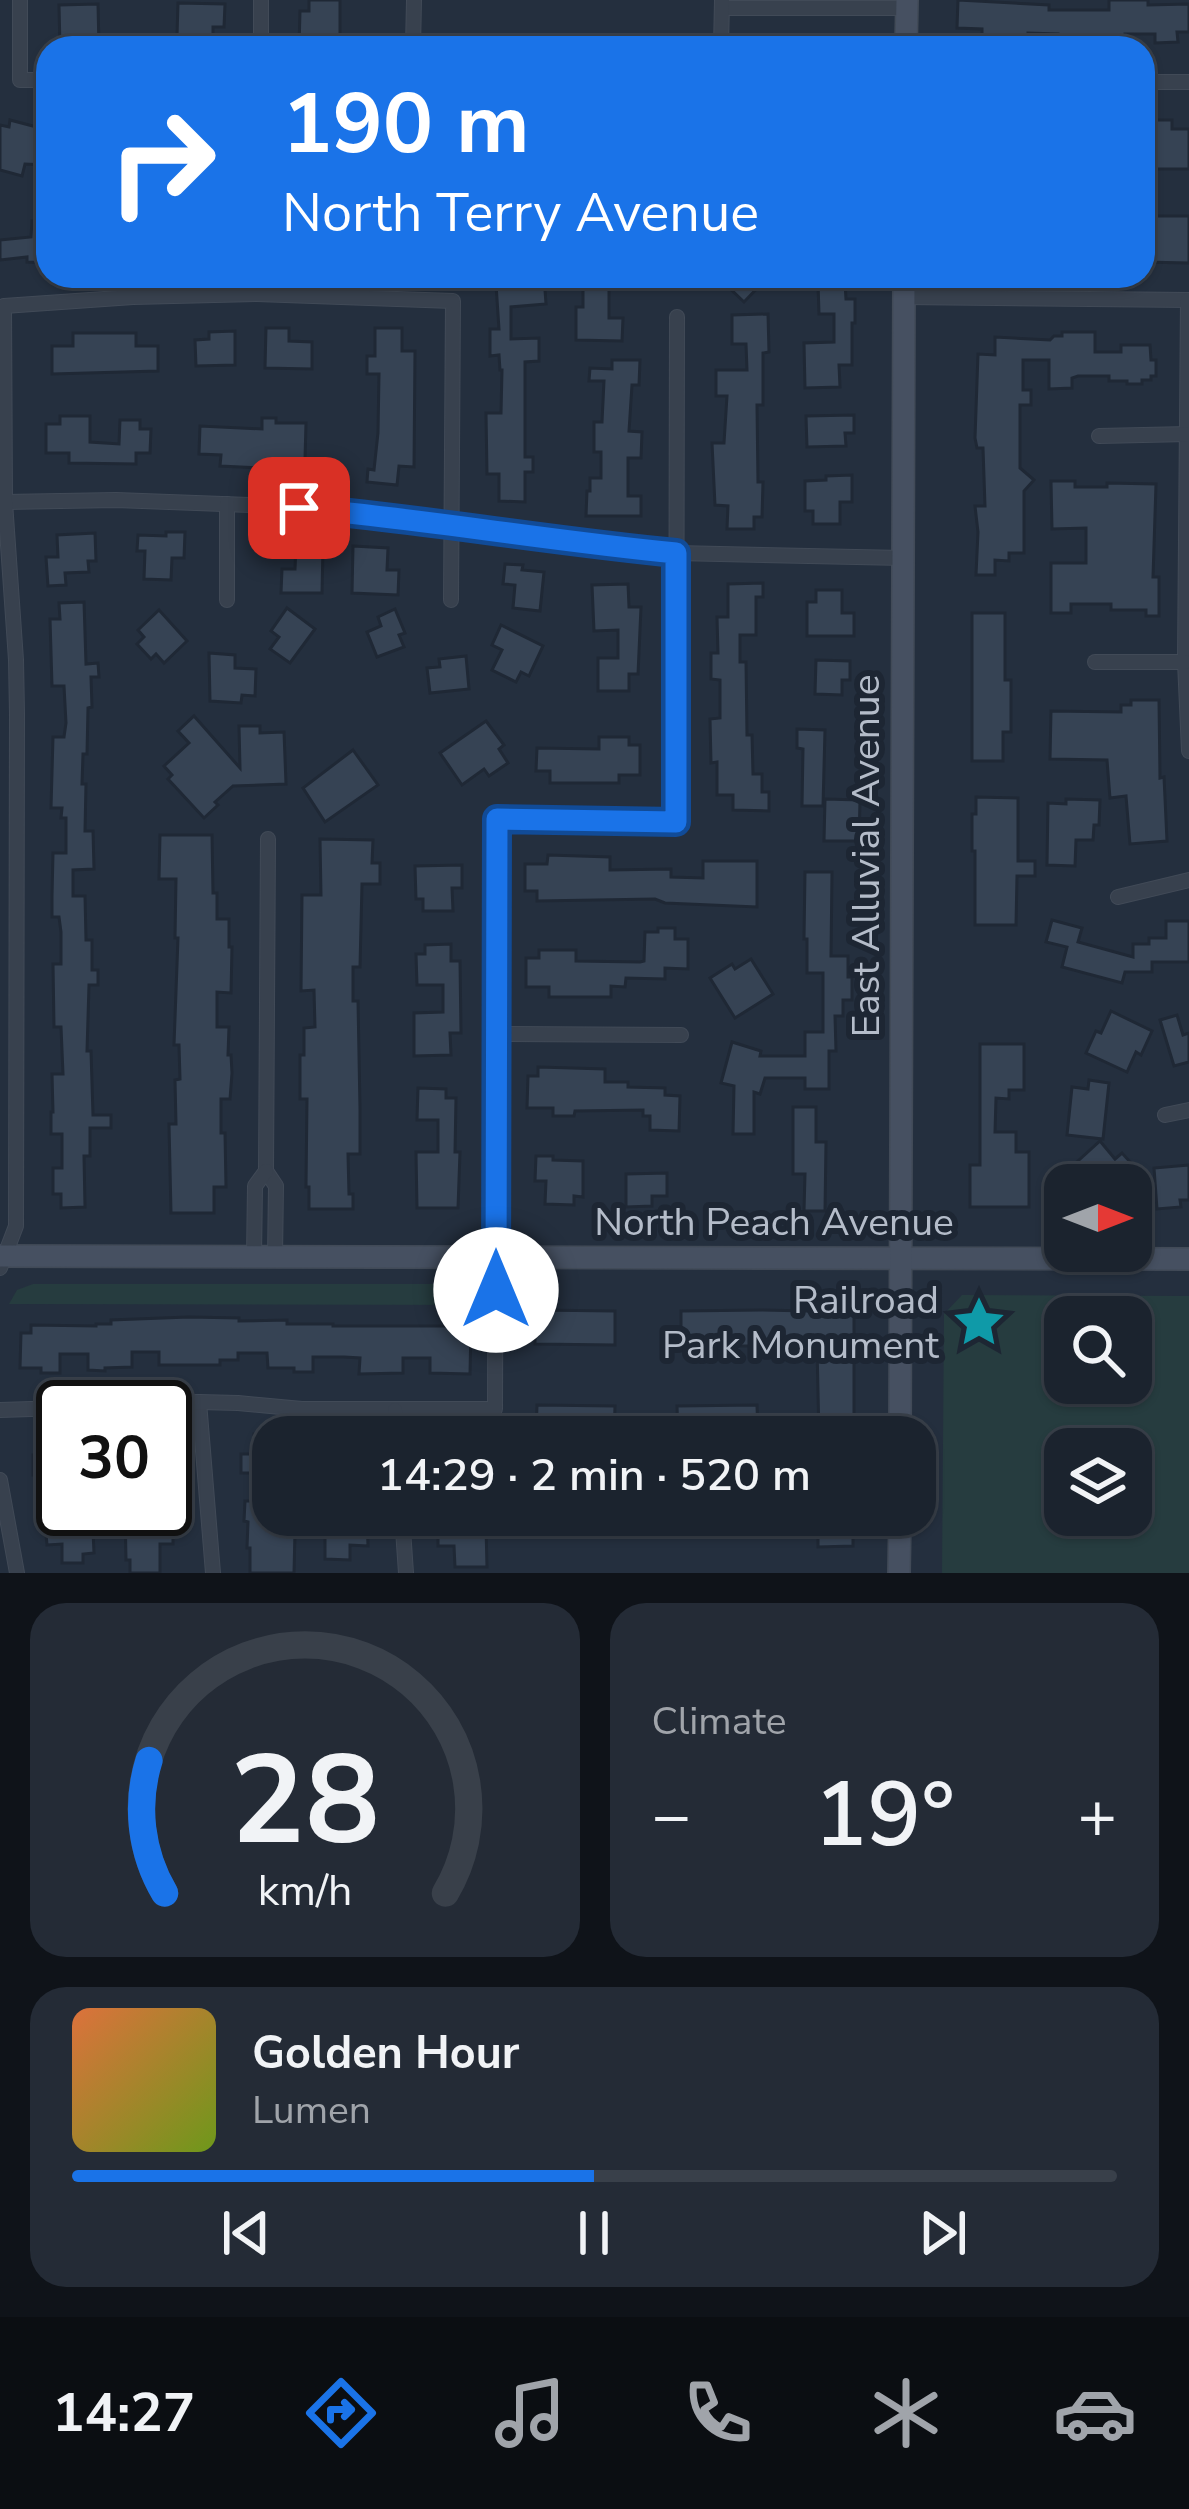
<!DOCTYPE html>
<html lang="en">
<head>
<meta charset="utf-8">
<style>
	:root { --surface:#1b232e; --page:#242b36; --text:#f1f3f6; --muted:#a0a4aa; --line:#39404a; --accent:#1a73e8 }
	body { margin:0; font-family:"Nunito Sans",sans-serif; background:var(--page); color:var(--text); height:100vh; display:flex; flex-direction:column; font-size:45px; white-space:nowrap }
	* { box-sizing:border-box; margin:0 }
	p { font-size:39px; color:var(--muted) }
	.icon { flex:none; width:66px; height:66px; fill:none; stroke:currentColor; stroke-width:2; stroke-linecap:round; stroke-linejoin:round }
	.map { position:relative; height:1573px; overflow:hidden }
	.panel { display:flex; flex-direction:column; gap:30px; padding:30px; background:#0f1319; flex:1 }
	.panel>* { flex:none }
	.top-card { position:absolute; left:36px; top:36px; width:1119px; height:252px; border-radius:36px; box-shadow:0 3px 9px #0004,0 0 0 3px var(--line); background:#1a73e8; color:#fff; overflow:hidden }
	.needle { width:78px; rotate:90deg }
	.buttons { position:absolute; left:1044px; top:1164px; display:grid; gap:24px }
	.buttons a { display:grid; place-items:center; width:108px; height:108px; border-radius:24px; background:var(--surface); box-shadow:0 3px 9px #0004,0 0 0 3px var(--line); font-size:60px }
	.speed { position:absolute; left:36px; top:1380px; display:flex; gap:24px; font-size:60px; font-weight:700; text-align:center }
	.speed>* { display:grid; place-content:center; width:156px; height:156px; border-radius:50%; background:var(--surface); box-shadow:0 3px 9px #0004,0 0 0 3px var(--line); line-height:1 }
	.speed .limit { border:6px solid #111; border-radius:18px; background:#fff; color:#111 }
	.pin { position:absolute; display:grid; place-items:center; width:102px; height:102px; color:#fff; margin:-51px; border-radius:24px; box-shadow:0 6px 18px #0006 }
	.me { position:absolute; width:132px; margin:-66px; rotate:0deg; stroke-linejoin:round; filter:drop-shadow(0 0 9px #0008) }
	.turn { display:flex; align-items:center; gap:42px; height:252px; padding:0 48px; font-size:54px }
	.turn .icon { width:156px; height:156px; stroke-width:2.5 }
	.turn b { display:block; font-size:84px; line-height:102px }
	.big { font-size:90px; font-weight:600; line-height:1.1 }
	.panel .card { flex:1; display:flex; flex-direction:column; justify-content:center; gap:18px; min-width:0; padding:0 42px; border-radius:36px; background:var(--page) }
	.panel .dial { align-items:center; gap:0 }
	.dial svg { height:312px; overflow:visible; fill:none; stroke:var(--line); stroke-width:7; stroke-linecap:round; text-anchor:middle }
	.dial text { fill:var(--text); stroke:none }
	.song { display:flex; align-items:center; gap:36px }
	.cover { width:144px; height:144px; border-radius:18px; background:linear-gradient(135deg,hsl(20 70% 55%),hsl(80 70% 35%)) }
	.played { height:12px; border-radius:6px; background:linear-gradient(90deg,var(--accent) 50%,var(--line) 50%) }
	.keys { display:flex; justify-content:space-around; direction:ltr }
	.heat { display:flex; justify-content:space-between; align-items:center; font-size:66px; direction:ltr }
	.panel .tiles { flex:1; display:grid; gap:30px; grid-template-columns:1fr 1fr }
	.card:last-child { grid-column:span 2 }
	.trip { position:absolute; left:252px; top:1416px; width:684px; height:120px; border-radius:36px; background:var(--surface); box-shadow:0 3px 9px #0004,0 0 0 3px var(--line); font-weight:600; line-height:120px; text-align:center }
	.dock { display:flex; height:192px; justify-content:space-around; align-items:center; background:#0b0e12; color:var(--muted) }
	.dock .icon { width:84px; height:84px }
	.dock .current { color:var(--accent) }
	.dock b { font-size:54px; color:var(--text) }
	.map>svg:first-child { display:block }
</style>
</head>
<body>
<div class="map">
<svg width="1189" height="1573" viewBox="0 0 1189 1573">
	<rect width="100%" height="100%" fill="#242f3e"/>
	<!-- green -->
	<g fill="#263c3f" fill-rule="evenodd">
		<path d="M33,1284h424l16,5 8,16 -472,-1 8,-14z"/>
		<path d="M962,1295l227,1v277h-247l2,-259zM1065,1317h66v66h-66zM1065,1449h66v66h-66z"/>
	</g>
	<!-- building -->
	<g fill="#364354" stroke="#1f2835" stroke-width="3">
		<path d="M309,0h31v48h-41l1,-37h9z"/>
		<path d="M958,0l91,5v5h60v-10h39v5l41,-1v28h-12l1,10 -23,1v-9h-30v9h-16v-5l-51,1v-5l-30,-1v10l-46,1v-15l-25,-1z"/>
		<path d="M178,3l47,1 -1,23h-11v20h-31v-11h-5z"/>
		<path d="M98,4l1,44h-39l-1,-43z"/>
		<path d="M10,120l38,10v35l-23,-1 -3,12 -22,-6v-45l9,2z"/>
		<path d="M1143,120h29v9h17v40h-35v-32l-11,1z"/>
		<path d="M1143,204h13v12h33v47l-46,-1z"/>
		<path d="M32,221h16v42l-21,-1v-5l-27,3v-20l31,-3z"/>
		<path d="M506,276h38l2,28 -35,3v32l28,-1v23l-14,1v95h8v15h-8v30l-26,-1v-27h-12l-1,-61h15l1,-43h-2l-1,-15 -9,1v-27h9l-3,-45 11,-1z"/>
		<path d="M717,276h52l-25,26z"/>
		<path d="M818,283h27l1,16h9v24h-3v42h-13l1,22 -35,1 -1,-45 30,-1v-28h-15z"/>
		<path d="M583,288l26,1v29h14l-1,23 -46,-1v-33h7z"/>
		<path d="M768,314l1,38 -6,1v52h-6l1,77h5l-1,35h-8v12h-27l1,-23 -13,-1 -3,-62h12l3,-47h-11v-26h31l-1,-26h-14v-29z"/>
		<path d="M266,328h23v13l23,1v27l-47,-1z"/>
		<path d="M375,328h27v23h13l-1,116 -15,-1 -2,19 -30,-3 1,-13 6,1 4,-37 1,-59h-12v-18h8z"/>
		<path d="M235,331v34l-39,1 -1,-26 14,-1v-7z"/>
		<path d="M1062,332h33v20h26v-7h29l1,15h5v16h-5v4h-9v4h-15v-3h-18v-5h-31l-6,2v10l-23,1v-29h-26v30h8v15h-11v63l14,12 -10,11v62h-15v8l-14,-1v15h-19l2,-43 -3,-26h10l-2,-58h-6l-2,-10 3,-84 17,1v-18l55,3 4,-4h8z"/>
		<path d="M73,333h63v13h22v25l-106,3v-28h21z"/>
		<path d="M612,360h28l-1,25h-7l-3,46 13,1 -1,26h-13v38h13v20h-55l1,-25h3v-13h11v-26h-7v-30h8l2,-41h-15l1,-13 22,1z"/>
		<path d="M854,415v18h-9l1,13 -39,1 -1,-31z"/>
		<path d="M60,416h30v26l29,2 1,-24h20v9h11l-1,24h-14v11l-67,-1v-10h-23v-29h14z"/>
		<path d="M262,418h14v5h30l-1,36h-22v12h-22v-3l-41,-2 1,-11 -22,-1 1,-28 62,3z"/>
		<path d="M852,475v27h-12v22h-27v-13h-8v-30l21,-1v-4z"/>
		<path d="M1051,481h24v6h32v-4l49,1 -3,93h6v39h-13v-6h-35v-6h-40v9h-20v-50h35v-35l-34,1z"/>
		<path d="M166,532h19l-1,26h-12l-1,22 -27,-1 1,-28h-8l1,-16 28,1z"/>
		<path d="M95,533l1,28h-8l1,11 -24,1 1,12 -18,1 -2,-29h12l-1,-22z"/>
		<path d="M353,546l35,2 -1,22h12l-1,25 -46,-2z"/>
		<path d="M296,547h27l-1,46h-41l1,-24h13z"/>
		<path d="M505,564l18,1 -1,5 22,2 -4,39 -27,-3 2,-23 -12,-1z"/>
		<path d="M763,583v14h-7v38h-16v27h6l1,73h5l1,39h9v18h7v19l-36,-1v-15h-16v-33l-6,1 -1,-44 10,-1v-38l-9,-1v-26h7l-1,-36h11v-33z"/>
		<path d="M628,584l1,23h12l-3,67h-9v17h-31v-33h20v-28l-24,1 -2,-46z"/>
		<path d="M816,590h26v23h12v23h-47v-34h9z"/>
		<path d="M84,602l2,62 12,-1 1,14h-8l1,30 -4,1 -1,46h-4l-1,30h4l-1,47h8l1,38 -21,1v26h12l1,44h6v30h6v15h-9l-2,66h4l2,64h18v13h-21v28h-6l1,51 -24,1v-14h-8v-26h9v-34h-11v-22h2l-1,-38h11l-2,-47h-7l-1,-63h8v-32l-2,-15h-7v-21l1,-43h13v-35h-5l1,-10h-11l2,-71h11l2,-14 -2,-37h-12l-2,-67h10l-1,-16z"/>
		<path d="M287,608l28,21 -25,34 -20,-14 9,-12 -8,-6z"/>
		<path d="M395,609l10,24 -6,2 5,12 -27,10 -10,-25 14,-6 -3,-9z"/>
		<path d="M159,610l28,31 -23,22 -8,-9 -5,5 -14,-15 7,-7 -6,-7z"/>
		<path d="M972,613h33v67h6v52h-8v29h-31z"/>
		<path d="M501,625l42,21 -14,30 -8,-4 -5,10 -24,-12 10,-20 -10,-5z"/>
		<path d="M209,653l26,2v13l21,1 -1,27 -13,-1 -1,8 -31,-2z"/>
		<path d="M466,656l3,33 -39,4 -3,-25 13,-1 -1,-8z"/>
		<path d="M816,660l34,1v19h-8v15l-27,-1z"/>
		<path d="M1131,700h28l1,78 4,-1 3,64 -37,3 -4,-48 -16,2 -3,-38 -57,-1 1,-48 70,1v-7h10z"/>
		<path d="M194,716l46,52 -1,-42h21v7l24,-1 2,52 -53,2 -18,16 3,3 -14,13 -36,-39 4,-4 -8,-9 25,-23 -11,-12z"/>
		<path d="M486,721l18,24 -5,4 9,14 -19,13 -5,-7 -22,16 -22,-32z"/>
		<path d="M797,729l28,1 -2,76h-21l1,-57 -6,-1z"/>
		<path d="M599,737h30v8h11v30h-21v8h-69v-12h-14l1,-23 62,1z"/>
		<path d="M353,750l25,35 -53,37 -22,-34z"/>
		<path d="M976,797l42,1v63h17v15h-18l-1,49h-41v-74h-3v-37h4z"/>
		<path d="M825,799l35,1 -1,41h-35z"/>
		<path d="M1066,799l34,1 -1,25h-5l-1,15h-17l-1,26 -28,-1 1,-62 18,1z"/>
		<path d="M160,835h52l1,58h4v26h12v28h3l-1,46 -14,-1v35h12l-1,28h3l1,18 -2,26h-9v34h4l1,54h-12v26h-43l-2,-89h7l-1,-44 5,-1 -1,-34h-5l4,-107h-3l1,-59h-17z"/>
		<path d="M320,839l53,1 -1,23h8v21h-18l-2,83h-7v34h5l2,108v45h-12l1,40h4v15h-44v-22h-3l1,-88h-7v-44h4v-27l11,-1 -1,-37 -13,1 1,-96h19z"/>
		<path d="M548,855l62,2v13l61,-1v8l32,1v-17h54v46l-92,-4 -10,-4 -118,2v-10h-12v-27h22z"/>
		<path d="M462,865v23h-10l1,23h-30v-12h-7l-1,-33z"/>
		<path d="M805,872h27l-1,84h17v21h4v23h-9v16h-8l1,35h-7v38h-24v-11h-40l-5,16 -6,-2v42h-21l1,-48 -13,-3 11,-41 29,9 -1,5h45v-24h18v-59h-16v-34h-3z"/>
		<path d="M1052,920l30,8 -4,14 55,15v-13h16v-6h17v-17h23v41h-37v10h-27l-3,11 -60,-16 5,-20 -21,-5z"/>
		<path d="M658,928h17v11h13v30l-23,-1v11l-39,-1 -1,9 -14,-1v11h-62v-10h-23v-29h13v-8h37v11l64,1 4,-1 1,-29h13z"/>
		<path d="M451,944v17h9l1,72h-11l1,22 -37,1v-43l29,-1v-27h-26l-1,-31h9v-9z"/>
		<path d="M751,959l22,35 -38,24 -25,-40 22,-14 3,5z"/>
		<path d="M1111,1011l41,20 -11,24 -5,-3 -9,20 -41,-19 10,-22 5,2z"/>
		<path d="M1177,1015l6,20 6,-2v29l-15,4 -14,-46z"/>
		<path d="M980,1044h44v46h-15v9l-13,-1 -1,34h21v20h13v55h-59v-42h10z"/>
		<path d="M538,1067l67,2v13h23v5l37,1v7l15,1 -1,35 -29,-1v-14h-7v-6l-68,1 -1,5h-21v-8h-26l1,-32h10z"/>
		<path d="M1089,1080l20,3 -6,56 -36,-4 5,-48 16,2z"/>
		<path d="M418,1088l28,1v9h10l-1,54h5l-2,56h-41l-1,-56h22v-32h-21z"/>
		<path d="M793,1107h23v35h10l-1,69h-21l1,-37h-12z"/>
		<path d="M1100,1141l15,18 7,-6 18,20 -14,12h-44l-14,-15z"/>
		<path d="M536,1156h17v4l30,1v36l-9,-1v9l-29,-1 1,-23h-11z"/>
		<path d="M1189,1165v35h-9l1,7 -24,2 -3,-41z"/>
		<path d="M667,1173v23h-15v10l-26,1v-33z"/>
		<path d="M535,1310l80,1v34l-80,-1z"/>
		<path d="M762,1310l92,2v125h-35l-2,-91h-136v-35z"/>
		<path d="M189,1317l50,1v3l48,-1v4h46v2h138l-1,48 -40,-1v-15h-27v15l-44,1 1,-16 -16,-1h-31v15h-19v-4h-26l-1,-15h-29v7h-18v5h-61v-13h-27v15l-27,1v3l-17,-1v-16h-28v19h-19v-5h-21l1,-35h10v-8l65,1v-2h15v-4z"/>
		<path d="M537,1405l78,1 -1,31h-78z"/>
		<path d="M757,1405l1,32h-80l-1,-31z"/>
		<path d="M254,1434h19v81h19v16h3l-1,42h-44v-25h-3l1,-26 -4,-1 1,-20h15v-28h-19v-19h13z"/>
		<path d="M49,1436h14v39h-30v-20h15z"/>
		<path d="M43,1502l20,1v6h27v22h3l1,22 -11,1v9h-21v-19l-15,1z"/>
		<path d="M125,1509h48v35h-13v29h-30v-13h-4z"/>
		<path d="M325,1515h42l1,31 -18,-1v15l-25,-1z"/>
		<path d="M438,1515h45v12h3l1,40h-32l-1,-21h-16z"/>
		<path d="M818,1515h35v31l-35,1z"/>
	</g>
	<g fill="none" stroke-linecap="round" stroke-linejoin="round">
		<!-- street casing -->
		<g stroke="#414a57" stroke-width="16">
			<g id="street">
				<path d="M20,0v80h28"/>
				<path d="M722,8h185"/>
				<path d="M261,48v-48"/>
				<path d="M413,48l1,-48"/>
				<path d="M721,48l1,-48"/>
				<path d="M1143,82h46"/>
				<path d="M904,297l285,3"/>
				<path d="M1188,300l-3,362 4,89"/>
				<path d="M1099,436l89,-2"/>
				<path d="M5,502l111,-2 159,6 401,47 227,5"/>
				<path d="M227,504v96"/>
				<path d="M1095,662h90"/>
				<path d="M268,839l-2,332 10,15 -1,71"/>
				<path d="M1118,897l71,-17"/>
				<path d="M496,1034l185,1"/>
				<path d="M1165,1115l24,-5"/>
				<path d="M254,1257l1,-71 11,-15"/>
				<path d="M0,1268l16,-42 1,-512 -1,-54 -11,-158 -1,-196 129,-9 124,-3 196,7 -2,299"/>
				<path d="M199,1402l14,171"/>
				<path d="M82,1407l117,-5 39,1 64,6h193l2,-590 179,3 1,-505"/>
				<path d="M0,1410l63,-2"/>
				<path d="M395,1410l2,27"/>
				<path d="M0,1480l17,93"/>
				<path d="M402,1515l4,58"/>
			</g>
		</g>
		<!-- secondary casing -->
		<g stroke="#414a57" stroke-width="24">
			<g id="secondary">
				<path d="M906,48l1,-48"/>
				<path d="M0,1256l1189,3"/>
				<path d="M900,1437l4,-1161"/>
				<path d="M899,1573l1,-58"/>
			</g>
		</g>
		<!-- street -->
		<use href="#street" stroke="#38414e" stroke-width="14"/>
		<!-- secondary -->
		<use href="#secondary" stroke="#465061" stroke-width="21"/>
	</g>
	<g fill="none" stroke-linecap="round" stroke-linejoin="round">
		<!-- route casing -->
		<g stroke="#114b97" stroke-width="30">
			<path id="route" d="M299,508c126,11 251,33 377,45v269l-179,-3 -1,471"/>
		</g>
		<!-- route -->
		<use href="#route" stroke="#1a73e8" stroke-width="21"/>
	</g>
	<!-- icons -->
	<defs>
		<g id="sight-bare" transform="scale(4.14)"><path d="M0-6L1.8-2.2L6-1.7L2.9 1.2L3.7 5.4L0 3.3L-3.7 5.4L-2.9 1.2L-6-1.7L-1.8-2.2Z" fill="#0f9aa8" stroke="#1d2633" stroke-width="2.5" paint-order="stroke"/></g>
	</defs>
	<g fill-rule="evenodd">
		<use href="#sight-bare" x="979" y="1322"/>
	</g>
	<g text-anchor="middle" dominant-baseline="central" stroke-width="12" stroke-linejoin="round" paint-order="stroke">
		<!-- street labels -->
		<g font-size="39" fill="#b4bcc9" stroke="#1d2633">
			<text transform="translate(866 856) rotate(-90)">East Alluvial Avenue</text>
			<text x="774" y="1222">North Peach Avenue</text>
		</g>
		<!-- poi labels -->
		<g font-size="39" fill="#b4bcc9" stroke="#1d2633" text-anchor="end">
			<text x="939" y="1300">Railroad<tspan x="939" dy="45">Park Monument</tspan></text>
		</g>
	</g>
</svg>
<div class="buttons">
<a><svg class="needle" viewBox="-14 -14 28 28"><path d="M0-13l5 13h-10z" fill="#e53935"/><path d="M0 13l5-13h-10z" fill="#a0a4aa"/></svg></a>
<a><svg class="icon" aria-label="search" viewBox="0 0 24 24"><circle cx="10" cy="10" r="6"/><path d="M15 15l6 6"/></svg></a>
<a><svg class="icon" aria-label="layers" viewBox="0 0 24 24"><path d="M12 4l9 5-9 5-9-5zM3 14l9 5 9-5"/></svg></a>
</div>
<div class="speed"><div class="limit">30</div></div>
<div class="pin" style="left:299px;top:508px;background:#d93025"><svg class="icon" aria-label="arrive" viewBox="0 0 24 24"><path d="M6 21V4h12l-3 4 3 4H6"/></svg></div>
<svg class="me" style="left:496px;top:1290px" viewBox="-20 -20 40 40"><circle r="19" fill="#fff"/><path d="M0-13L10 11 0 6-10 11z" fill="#1a73e8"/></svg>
<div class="trip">14:29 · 2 min · 520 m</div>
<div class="top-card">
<div class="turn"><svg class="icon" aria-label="right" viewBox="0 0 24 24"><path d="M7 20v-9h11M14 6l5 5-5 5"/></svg><div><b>190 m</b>North Terry Avenue</div></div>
</div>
</div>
<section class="panel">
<div class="tiles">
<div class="card dial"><svg viewBox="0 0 100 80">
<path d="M14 69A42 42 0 1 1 86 69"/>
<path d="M14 69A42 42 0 0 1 10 35" stroke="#1a73e8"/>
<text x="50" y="56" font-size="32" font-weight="700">28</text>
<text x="50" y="72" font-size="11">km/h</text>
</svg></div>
<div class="card"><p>Climate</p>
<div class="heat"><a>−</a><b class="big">19°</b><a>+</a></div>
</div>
<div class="card">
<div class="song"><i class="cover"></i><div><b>Golden Hour</b><p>Lumen</p></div></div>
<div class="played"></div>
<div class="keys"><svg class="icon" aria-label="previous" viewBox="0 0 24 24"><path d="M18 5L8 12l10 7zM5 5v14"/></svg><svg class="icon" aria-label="pause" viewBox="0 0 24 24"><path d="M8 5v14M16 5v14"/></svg><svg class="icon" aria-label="next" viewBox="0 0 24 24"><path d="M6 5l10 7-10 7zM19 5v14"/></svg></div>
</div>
</div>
</section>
<nav class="dock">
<b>14:27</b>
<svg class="icon current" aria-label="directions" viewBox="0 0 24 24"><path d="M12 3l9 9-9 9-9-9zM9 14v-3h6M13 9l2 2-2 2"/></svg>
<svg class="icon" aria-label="music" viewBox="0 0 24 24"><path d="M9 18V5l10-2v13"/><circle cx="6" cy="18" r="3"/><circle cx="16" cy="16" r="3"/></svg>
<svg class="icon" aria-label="phone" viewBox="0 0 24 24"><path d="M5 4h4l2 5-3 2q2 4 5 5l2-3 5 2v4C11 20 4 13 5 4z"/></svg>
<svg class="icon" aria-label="climate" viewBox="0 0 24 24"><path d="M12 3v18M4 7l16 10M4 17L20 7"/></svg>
<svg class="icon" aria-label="car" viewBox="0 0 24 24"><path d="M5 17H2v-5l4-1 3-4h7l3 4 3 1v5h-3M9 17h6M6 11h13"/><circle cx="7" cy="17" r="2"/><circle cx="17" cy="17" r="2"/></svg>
</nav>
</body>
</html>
